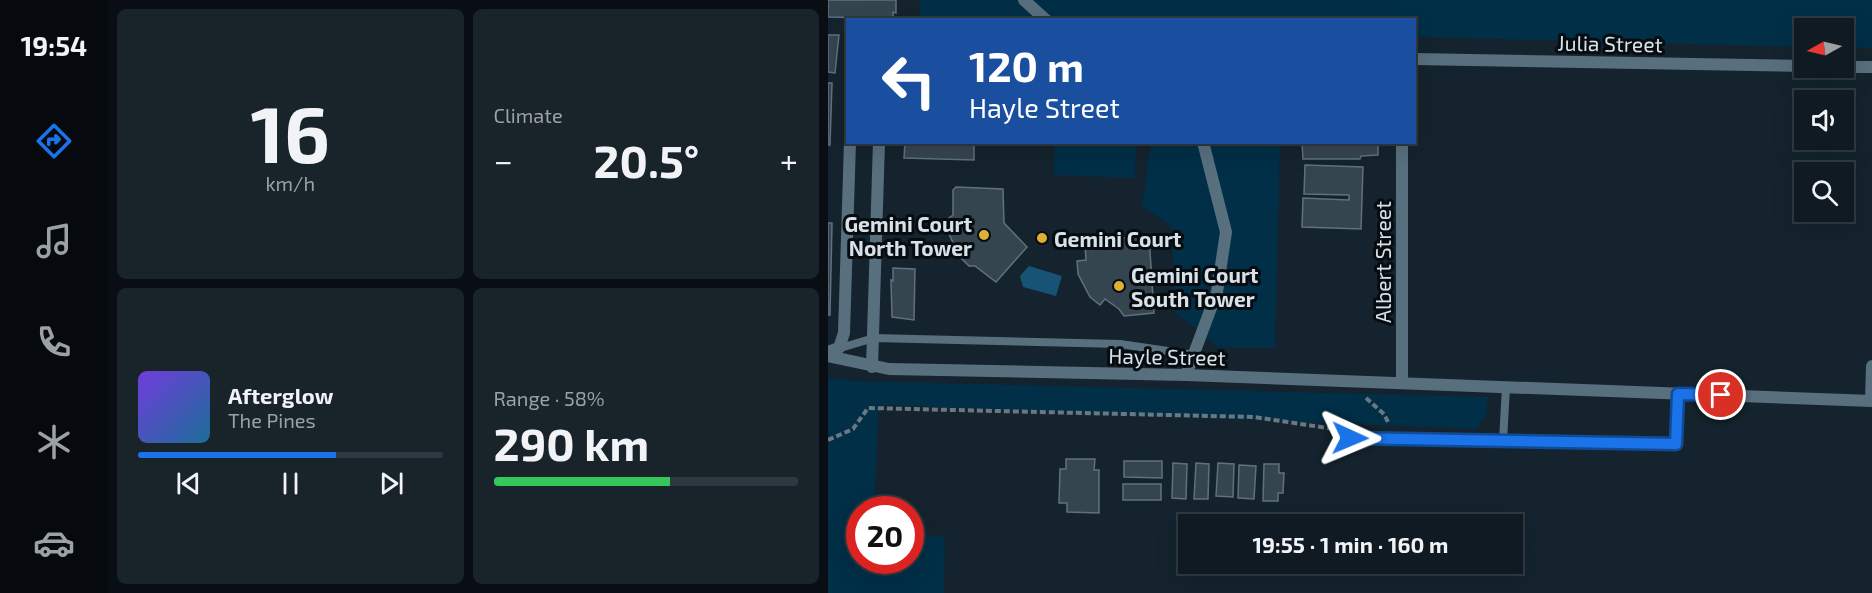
<!DOCTYPE html>
<html lang="en">
<head>
<meta charset="utf-8">
<style>
	:root { --surface:#0f1a22; --page:#18232a; --text:#f1f3f6; --muted:#9ba1a5; --line:#2f3840; --accent:#1a73e8 }
	body { margin:0; font-family:"Exo 2",sans-serif; background:var(--page); color:var(--text); height:100vh; display:flex; flex-direction:column; font-size:22px; white-space:nowrap }
	* { box-sizing:border-box; margin:0 }
	p { font-size:20px; color:var(--muted) }
	.icon { flex:none; width:33px; height:33px; fill:none; stroke:currentColor; stroke-width:2; stroke-linecap:round; stroke-linejoin:round }
	.map { position:relative; flex:1; overflow:hidden }
	.side { display:flex; flex-direction:column; gap:9px; padding:9px; background:#080e13; width:720px }
	.side>* { flex:none }
	.banner { position:absolute; left:18px; top:18px; width:570px; height:126px; border-radius:0px; box-shadow:0 6px 24px #0002,0 0 0 2px var(--line); background:#1a4fa0; color:#fff; overflow:hidden }
	.needle { width:39px; rotate:262deg }
	.tools { position:absolute; left:966px; top:18px; display:grid; gap:12px }
	.tools a { display:grid; place-items:center; width:60px; height:60px; border-radius:0px; background:var(--surface); box-shadow:0 6px 24px #0002,0 0 0 2px var(--line); font-size:30px }
	.speed { position:absolute; left:18px; top:496px; display:flex; gap:12px; font-size:30px; font-weight:700; text-align:center }
	.speed>* { display:grid; place-content:center; width:78px; height:78px; border-radius:50%; background:var(--surface); box-shadow:0 6px 24px #0002,0 0 0 2px var(--line); line-height:1 }
	.speed .limit { border:9px solid #d22; background:#fff; color:#111 }
	.pin { position:absolute; display:grid; place-items:center; width:51px; height:51px; color:#fff; margin:-26px; border:3px solid #fff; border-radius:50%; box-shadow:0 2px 6px #0007 }
	.me { position:absolute; width:66px; margin:-33px; rotate:91deg; stroke-linejoin:round; filter:drop-shadow(0 0 4px #0008) }
	.turn { display:flex; align-items:center; gap:21px; height:126px; padding:0 24px; font-size:27px }
	.turn .icon { width:78px; height:78px; stroke-width:2.5 }
	.turn b { display:block; font-size:42px; line-height:51px }
	.big { font-size:45px; font-weight:700; line-height:1.1 }
	.side .card { flex:1; display:flex; flex-direction:column; justify-content:center; gap:9px; min-width:0; padding:0 21px; border-radius:9px; background:var(--page) }
	.side .dial { align-items:center; gap:0 }
	.dial b { font-size:78px; line-height:1 }
	.song { display:flex; align-items:center; gap:18px }
	.cover { width:72px; height:72px; border-radius:9px; background:linear-gradient(135deg,hsl(260 70% 55%),hsl(200 70% 35%)) }
	.played { height:6px; border-radius:3px; background:linear-gradient(90deg,var(--accent) 65%,var(--line) 65%) }
	.keys { display:flex; justify-content:space-around; direction:ltr }
	.heat { display:flex; justify-content:space-between; align-items:center; font-size:33px; direction:ltr }
	.charge { height:9px; border-radius:4px; background:linear-gradient(90deg,#34c759 58%,var(--line) 0) }
	.side .tiles { flex:1; display:grid; gap:9px; grid-template-columns:repeat(2,1fr) }
	.trip { position:absolute; left:350px; top:514px; width:345px; height:60px; border-radius:0px; background:var(--surface); box-shadow:0 6px 24px #0002,0 0 0 2px var(--line); font-weight:700; line-height:60px; text-align:center }
	main { display:flex; flex:1; min-height:0 }
	.tab-bar { display:flex; flex-direction:column; width:108px; justify-content:space-around; align-items:center; background:#060a0e; color:var(--muted) }
	.tab-bar .icon { width:42px; height:42px }
	.tab-bar .on { color:var(--accent) }
	.tab-bar b { font-size:27px; color:var(--text) }
	.map>svg:first-child { display:block }
</style>
</head>
<body>
<main>
<nav class="tab-bar">
<b>19:54</b>
<svg class="icon on" aria-label="directions" viewBox="0 0 24 24"><path d="M12 3l9 9-9 9-9-9zM9 14v-3h6M13 9l2 2-2 2"/></svg>
<svg class="icon" aria-label="music" viewBox="0 0 24 24"><path d="M9 18V5l10-2v13"/><circle cx="6" cy="18" r="3"/><circle cx="16" cy="16" r="3"/></svg>
<svg class="icon" aria-label="phone" viewBox="0 0 24 24"><path d="M5 4h4l2 5-3 2q2 4 5 5l2-3 5 2v4C11 20 4 13 5 4z"/></svg>
<svg class="icon" aria-label="climate" viewBox="0 0 24 24"><path d="M12 3v18M4 7l16 10M4 17L20 7"/></svg>
<svg class="icon" aria-label="car" viewBox="0 0 24 24"><path d="M5 17H2v-5l4-1 3-4h7l3 4 3 1v5h-3M9 17h6M6 11h13"/><circle cx="7" cy="17" r="2"/><circle cx="17" cy="17" r="2"/></svg>
</nav>
<section class="side">
<div class="tiles">
<div class="card dial"><b>16</b><p>km/h</p></div>
<div class="card"><p>Climate</p>
<div class="heat"><a>−</a><b class="big">20.5°</b><a>+</a></div>
</div>
<div class="card">
<div class="song"><i class="cover"></i><div><b>Afterglow</b><p>The Pines</p></div></div>
<div class="played"></div>
<div class="keys"><svg class="icon" aria-label="previous" viewBox="0 0 24 24"><path d="M18 5L8 12l10 7zM5 5v14"/></svg><svg class="icon" aria-label="pause" viewBox="0 0 24 24"><path d="M8 5v14M16 5v14"/></svg><svg class="icon" aria-label="next" viewBox="0 0 24 24"><path d="M6 5l10 7-10 7zM19 5v14"/></svg></div>
</div>
<div class="card"><p>Range · 58%</p><b class="big">290 km</b><div class="charge"></div></div>
</div>
</section>
<div class="map">
<svg width="1044" height="593" viewBox="0 0 1044 593">
	<rect width="100%" height="100%" fill="#14232d"/>
	<!-- green -->
	<g fill="#002f47">
		<path d="M92,0h952v48h-28v-20h-40v19l-389,-10 -1,-17h-494z"/>
		<path d="M227,143h81l-1,35 -81,-3z"/>
		<path d="M323,143h129l-5,205h-56l-43,-35 -5,-87 -29,-20z"/>
		<path d="M0,378l27,3 633,16 -2,18 -9,14 -598,-24 -5,105h-14v51h50l1,-27 34,2 -1,57h-116z"/>
	</g>
	<!-- water -->
	<path fill="#175374" d="M201,266l33,10 -6,20 -33,-9 -3,-11z"/>
	<!-- building -->
	<g fill="#354550" stroke="#60717d" stroke-width="1.5">
		<path d="M0,0h68v13l-3,-1v5l-19,1 -46,-1z"/>
		<path d="M0,35h11l-4,38 -7,-1z"/>
		<path d="M0,83h4l-2,62h-2z"/>
		<path d="M77,142h69v18l-70,-2z"/>
		<path d="M474,142h76v13l-17,1 -1,3h-57z"/>
		<path d="M477,165l58,2 -2,62 -59,-2 1,-29 46,2v-5l-45,-1z"/>
		<path d="M128,187l47,2 1,34 23,24 -31,35 -21,-16h-6l-9,-9 -12,-25 1,-14 4,-3v-25z"/>
		<path d="M0,223h4l-2,92h-2z"/>
		<path d="M321,236l5,77 -30,3 -5,-7 -14,-10 -5,6 -10,-8 -12,-23 -1,-13 9,-1 -1,-15 2,-4z"/>
		<path d="M65,268l22,1 -1,51 -22,-3 -1,-37 2,1z"/>
		<path d="M238,459h29l-1,11h5v43l-32,-1v-9h-8l1,-34h6z"/>
		<path d="M296,461h38v17l-38,-1z"/>
		<path d="M345,463l14,1 -1,35 -14,-1z"/>
		<path d="M368,463l13,1 -1,35h-14z"/>
		<path d="M390,463l16,1 -1,33 -17,-1z"/>
		<path d="M436,464h15v9h5l-1,20h-5v8h-15z"/>
		<path d="M411,465l17,1 -2,33 -16,-1z"/>
		<rect x="295" y="484" width="38" height="16"/>
	</g>
	<g fill="none" stroke-linecap="round" stroke-linejoin="round">
		<!-- path -->
		<g stroke="#6c7881" stroke-width="4" stroke-dasharray="6 3" stroke-linecap="butt">
			<path d="M538,398l18,16 5,10"/>
			<path d="M0,440l25,-11 15,-21 386,9 87,13"/>
		</g>
		<!-- service -->
		<g stroke="#586f7e" stroke-width="8">
			<path d="M9,349l37,-11 246,6 75,11"/>
			<path d="M522,438l326,6 2,-50"/>
			<path d="M675,441l3,-54"/>
		</g>
		<!-- minor -->
		<g stroke="#586f7e" stroke-width="12">
			<path d="M196,0l22,20"/>
			<path d="M586,59l390,7"/>
			<path d="M1016,67h28"/>
			<path d="M0,352l11,-4 5,-15 6,-191"/>
			<path d="M0,356l61,13 297,6 686,26"/>
			<path d="M44,367l7,-225"/>
			<path d="M358,375l31,-83 9,-60 -23,-90"/>
			<path d="M574,383v-241"/>
			<path d="M1043,401l1,-35"/>
		</g>
	</g>
	<g fill="none" stroke-linecap="round" stroke-linejoin="round">
		<!-- route casing -->
		<g stroke="#114b97" stroke-width="15">
			<path id="route" d="M522,438l326,6 2,-50 43,1"/>
		</g>
		<!-- route -->
		<use href="#route" stroke="#1a73e8" stroke-width="10"/>
	</g>
	<!-- markers -->
	<g fill="#dfb034" stroke="#060c10" stroke-width="2">
		<circle cx="156" cy="235" r="6"/>
		<circle cx="214" cy="238" r="6"/>
		<circle cx="291" cy="286" r="6"/>
	</g>
	<g text-anchor="middle" dominant-baseline="central" stroke-width="6" stroke-linejoin="round" paint-order="stroke">
		<!-- street labels -->
		<g font-size="21" fill="#d8e1e8" stroke="#060c10">
			<text transform="translate(782 43) rotate(1)">Julia Street</text>
			<text transform="translate(554 262) rotate(-90)">Albert Street</text>
			<text transform="translate(339 356) rotate(1)">Hayle Street</text>
		</g>
		<!-- poi labels -->
		<g font-size="21" font-weight="bold" fill="#d8e1e8" stroke="#060c10" text-anchor="start">
			<text x="144" y="223" text-anchor="end">Gemini Court<tspan x="144" dy="24">North Tower</tspan></text>
			<text x="226" y="238">Gemini Court</text>
			<text x="303" y="274">Gemini Court<tspan x="303" dy="24">South Tower</tspan></text>
		</g>
	</g>
</svg>
<div class="tools">
<a><svg class="needle" viewBox="-14 -14 28 28"><path d="M0-13l5 13h-10z" fill="#e53935"/><path d="M0 13l5-13h-10z" fill="#9ba1a5"/></svg></a>
<a><svg class="icon" aria-label="sound" viewBox="0 0 24 24"><path d="M4 9h4l5-4v14l-5-4H4zM17 9q2 3 0 6"/></svg></a>
<a><svg class="icon" aria-label="search" viewBox="0 0 24 24"><circle cx="10" cy="10" r="6"/><path d="M15 15l6 6"/></svg></a>
</div>
<div class="speed"><div class="limit">20</div></div>
<div class="pin" style="left:893px;top:395px;background:#d93025"><svg class="icon" aria-label="arrive" viewBox="0 0 24 24"><path d="M6 21V4h12l-3 4 3 4H6"/></svg></div>
<svg class="me" style="left:522px;top:438px" viewBox="-20 -20 40 40"><path d="M0-17L14 15 0 8-14 15z" fill="#1a73e8" stroke="#fff" stroke-width="4"/></svg>
<div class="trip">19:55 · 1 min · 160 m</div>
<div class="banner">
<div class="turn"><svg class="icon" aria-label="left" viewBox="0 0 24 24"><path d="M17 20v-9H6M10 6l-5 5 5 5"/></svg><div><b>120 m</b>Hayle Street</div></div>
</div>
</div>
</main>
</body>
</html>
